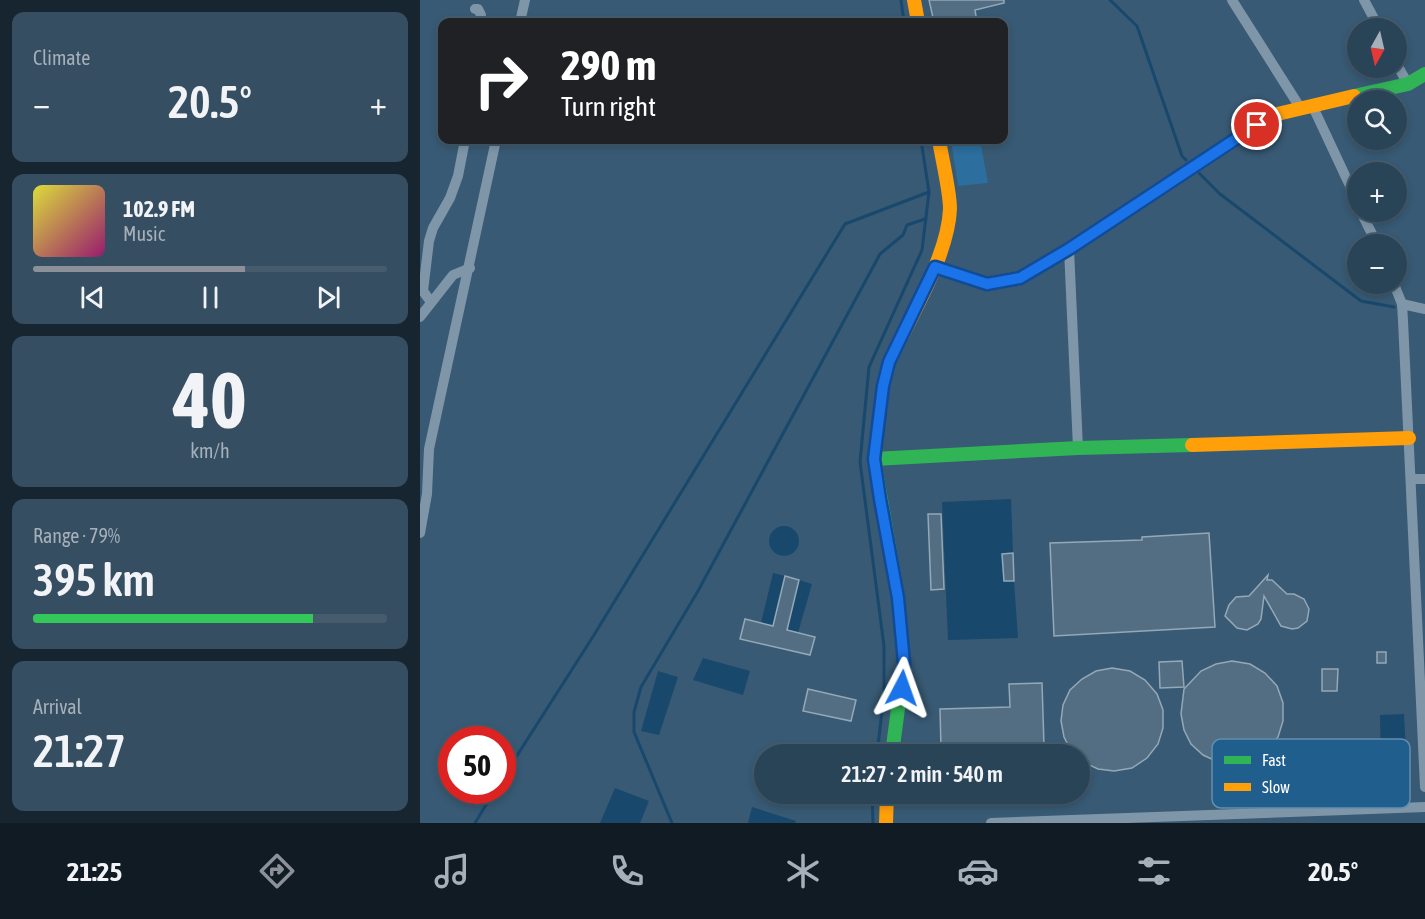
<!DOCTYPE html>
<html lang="en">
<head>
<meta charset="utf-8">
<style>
	:root { --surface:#2a4457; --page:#364e61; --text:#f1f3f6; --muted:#a5b0ba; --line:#465c6d; --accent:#8c9099 }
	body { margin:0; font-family:"Asap Condensed",sans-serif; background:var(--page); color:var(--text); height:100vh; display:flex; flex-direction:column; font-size:22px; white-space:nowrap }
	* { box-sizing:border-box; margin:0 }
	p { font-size:20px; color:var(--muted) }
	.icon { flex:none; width:33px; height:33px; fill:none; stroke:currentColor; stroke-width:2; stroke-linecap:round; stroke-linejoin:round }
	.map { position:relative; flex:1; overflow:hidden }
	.sheet { display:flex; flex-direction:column; gap:12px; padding:12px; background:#172530; width:420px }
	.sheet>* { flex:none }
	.top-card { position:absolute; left:18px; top:18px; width:570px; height:126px; border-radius:12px; box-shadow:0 3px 9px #0003,0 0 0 2px var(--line); background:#202124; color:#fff; overflow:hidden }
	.needle { width:39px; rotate:188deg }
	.buttons { position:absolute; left:927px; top:18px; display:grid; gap:12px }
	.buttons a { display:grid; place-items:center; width:60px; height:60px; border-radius:50%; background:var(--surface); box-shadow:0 3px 9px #0003,0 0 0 2px var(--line); font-size:30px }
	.speed { position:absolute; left:18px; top:726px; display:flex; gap:12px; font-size:30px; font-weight:700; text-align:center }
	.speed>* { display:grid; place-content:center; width:78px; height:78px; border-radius:50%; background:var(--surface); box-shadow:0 3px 9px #0003,0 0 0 2px var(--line); line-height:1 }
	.speed .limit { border:9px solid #d22; background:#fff; color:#111 }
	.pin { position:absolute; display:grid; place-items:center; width:51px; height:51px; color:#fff; margin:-26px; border:3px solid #fff; border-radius:50%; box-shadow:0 2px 6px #0007 }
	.me { position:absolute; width:66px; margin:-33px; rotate:4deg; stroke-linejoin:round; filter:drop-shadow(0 0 4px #0008) }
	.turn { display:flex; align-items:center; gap:21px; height:126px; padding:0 24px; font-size:27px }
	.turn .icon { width:78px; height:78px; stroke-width:2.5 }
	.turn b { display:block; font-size:42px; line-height:51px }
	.big { font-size:45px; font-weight:600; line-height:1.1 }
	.sheet .card { flex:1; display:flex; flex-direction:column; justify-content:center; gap:9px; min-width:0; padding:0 21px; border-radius:12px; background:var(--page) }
	.sheet .dial { align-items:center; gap:0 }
	.dial b { font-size:78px; line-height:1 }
	.song { display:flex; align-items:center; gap:18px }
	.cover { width:72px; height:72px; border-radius:9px; background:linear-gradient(135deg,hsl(60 70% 55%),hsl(320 70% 35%)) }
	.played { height:6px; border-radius:3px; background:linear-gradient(90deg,var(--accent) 60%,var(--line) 60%) }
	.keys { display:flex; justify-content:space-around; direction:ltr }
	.heat { display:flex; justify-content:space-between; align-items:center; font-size:33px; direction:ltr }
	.charge { height:9px; border-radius:4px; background:linear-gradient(90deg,#34c759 79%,var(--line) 0) }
	.trip { position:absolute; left:334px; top:744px; width:336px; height:60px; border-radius:30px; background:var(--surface); box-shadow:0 3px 9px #0003,0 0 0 2px var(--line); font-weight:600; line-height:60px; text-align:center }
	.menu { display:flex; height:96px; justify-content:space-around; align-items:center; background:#111b23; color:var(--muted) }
	.menu .icon { width:42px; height:42px }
	.menu .selected { color:var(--accent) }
	.menu b { font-size:27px; color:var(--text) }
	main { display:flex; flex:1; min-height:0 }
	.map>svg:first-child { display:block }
</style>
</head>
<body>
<main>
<section class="sheet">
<div class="card"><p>Climate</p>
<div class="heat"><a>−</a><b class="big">20.5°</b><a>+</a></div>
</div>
<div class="card">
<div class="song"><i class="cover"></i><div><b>102.9 FM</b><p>Music</p></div></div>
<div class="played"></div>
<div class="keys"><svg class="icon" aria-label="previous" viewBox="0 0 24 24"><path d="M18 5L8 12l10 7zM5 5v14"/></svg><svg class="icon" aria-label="pause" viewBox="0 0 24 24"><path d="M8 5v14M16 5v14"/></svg><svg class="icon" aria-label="next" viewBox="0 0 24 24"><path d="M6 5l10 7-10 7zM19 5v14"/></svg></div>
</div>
<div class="card dial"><b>40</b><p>km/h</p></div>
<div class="card"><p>Range · 79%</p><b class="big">395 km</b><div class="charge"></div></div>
<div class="card"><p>Arrival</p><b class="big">21:27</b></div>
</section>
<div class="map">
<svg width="1005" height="823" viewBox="0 0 1005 823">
	<rect width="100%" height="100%" fill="#385a74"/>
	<!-- green -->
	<path fill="#2c6e9e" d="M531,140h29l8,43 -30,3z"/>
	<!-- water -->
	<g fill="#19486d">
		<path d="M591,499l2,54 -11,1 2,27h10l4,57 -70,2 -6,-138z"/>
		<circle cx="364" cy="541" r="15"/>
		<path d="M353,573l12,3 -12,50 -12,-3z"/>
		<path d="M379,580l13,4 -14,49 -11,-3z"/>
		<path d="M283,658l47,13 -7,24 -50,-15z"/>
		<path d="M238,671l20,6 -19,58 -18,-4z"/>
		<path d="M984,714l3,58h-26l-1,-57z"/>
		<path d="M195,788l34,13 -9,22h-40z"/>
		<path d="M332,807l44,14 -1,2h-47z"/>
	</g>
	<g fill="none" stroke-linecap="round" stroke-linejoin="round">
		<!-- stream -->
		<g stroke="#19486d" stroke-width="3">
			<path d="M481,0l3,22"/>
			<path d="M690,0l27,26 45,130 4,4"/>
			<path d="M778,172l22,22 141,107 33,6"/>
			<path d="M457,754l7,-60v-48l-24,-184 9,-95 53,-117 7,-58 -8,-52"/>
			<path d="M82,779l92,-144 251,-411 84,-32"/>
			<path d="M452,794l1,29"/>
			<path d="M55,823l20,-33"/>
			<path d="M252,823l-38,-91v-20l7,-25 57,-96 182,-337 23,-19 4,-10 18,-6"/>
		</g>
	</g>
	<!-- building -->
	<g fill="#536e83" stroke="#94a8b7" stroke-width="1.5">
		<path d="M509,0h75v3l-29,7 2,12h-43z"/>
		<path d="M508,514h13l3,75 -13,1z"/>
		<path d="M789,533l6,94 -161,9 -4,-93 92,-3v-3z"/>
		<path d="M593,553l1,28h-10l-2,-27z"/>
		<path d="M848,575l-1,5h5l15,14h7l10,5 5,10 -2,12 -9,7 -6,1 -11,-3 -17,-30 -3,23 -3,5 -11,6 -10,-2 -12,-12 4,-11 7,-8 13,-1z"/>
		<path d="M365,576l14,4 -12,50 28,7 -5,18 -70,-16 5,-20 28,7z"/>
		<rect x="957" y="652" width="9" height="11"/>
		<path d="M762,661l2,26 -24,1 -1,-26z"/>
		<path d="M812,661l18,3 15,9 12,13 6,17v18l-5,16 -11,14 -15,10 -18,3 -16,-2 -15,-7 -12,-11 -7,-14 -3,-16 3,-25 17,-18 15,-7z"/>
		<path d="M692,668l18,3 15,9 12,14 6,16v18l-5,16 -11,14 -15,10 -18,3 -16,-2 -15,-7 -3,-3v-5h-5l-4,-3 -7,-14 -3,-16 2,-16 7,-15 12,-11 14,-8z"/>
		<path d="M902,669h16l-1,22h-15z"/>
		<path d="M622,683l2,62 -103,4 -1,-40 70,-2 -1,-23z"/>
		<path d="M388,689l48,11 -5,21 -48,-10z"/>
	</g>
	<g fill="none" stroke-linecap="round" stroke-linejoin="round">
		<!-- street -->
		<g stroke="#7f96a8" stroke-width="10">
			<path d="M812,0l69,109"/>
			<path d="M944,0l15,28"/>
			<path d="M55,9h3l3,6 -2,7"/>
			<path d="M100,22l5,-22"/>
			<path d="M976,63l12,21"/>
			<path d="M893,107l45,96"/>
			<path d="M941,212l16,32"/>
			<path d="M649,249l9,199"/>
			<path d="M974,284l8,20 1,17 22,466"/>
			<path d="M11,302l-8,-11 6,-50 4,-13 17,-30 8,-22 7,-36"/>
			<path d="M982,304l23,5"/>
			<path d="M0,317l33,-42 17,-7"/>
			<path d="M991,479h14"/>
			<path d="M0,533l7,-39 2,-45 67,-309"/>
			<path d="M571,823l434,-16"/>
		</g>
		<!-- fast -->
		<g stroke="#30b455" stroke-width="14">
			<path d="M934,96l54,-12 17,-10"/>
			<path d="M454,459l204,-11 114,-3"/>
			<path d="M472,754l12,-91 -6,-65 -24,-139 9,-73 6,-24 8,-16"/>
		</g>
		<!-- slow -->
		<g stroke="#ff9f0a" stroke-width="14">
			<path d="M494,0l4,22"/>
			<path d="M515,267l52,17 33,-6 49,-29 204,-134 81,-19"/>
			<path d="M477,346c19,-39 51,-93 53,-137 0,-18 -8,-50 -11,-69"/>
			<path d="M772,445l217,-7"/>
			<path d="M466,823l1,-29"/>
		</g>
	</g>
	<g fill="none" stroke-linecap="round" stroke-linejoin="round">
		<!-- route casing -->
		<g stroke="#114b97" stroke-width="15">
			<path id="route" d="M482,688l2,-25 -6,-65 -18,-99 -6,-40 9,-73 6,-24 46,-95 52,17 33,-6 49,-29 188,-124"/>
		</g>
		<!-- route -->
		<use href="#route" stroke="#1a73e8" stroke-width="10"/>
	</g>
	<!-- legend -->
	<rect x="792" y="739" width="198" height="69" rx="9" fill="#205e8d" stroke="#638eaf" stroke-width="1.5"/>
	<rect x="804" y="756" width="27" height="8" fill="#30b455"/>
	<rect x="804" y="783" width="27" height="8" fill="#ff9f0a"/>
	<g font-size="16" fill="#fff">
		<text x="842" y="766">Fast</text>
		<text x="842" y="793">Slow</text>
	</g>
</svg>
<div class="buttons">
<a><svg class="needle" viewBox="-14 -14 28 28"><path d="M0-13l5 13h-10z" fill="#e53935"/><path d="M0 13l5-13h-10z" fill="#a5b0ba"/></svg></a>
<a><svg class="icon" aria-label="search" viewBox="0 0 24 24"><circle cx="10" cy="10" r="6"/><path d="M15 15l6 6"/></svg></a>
<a>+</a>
<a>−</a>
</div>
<div class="speed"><div class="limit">50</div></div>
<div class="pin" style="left:837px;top:125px;background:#d93025"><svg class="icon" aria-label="arrive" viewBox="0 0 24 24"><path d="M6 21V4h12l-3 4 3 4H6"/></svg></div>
<svg class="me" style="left:482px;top:688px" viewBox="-20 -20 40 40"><path d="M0-17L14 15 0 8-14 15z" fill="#1a73e8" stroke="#fff" stroke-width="4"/></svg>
<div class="trip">21:27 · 2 min · 540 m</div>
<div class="top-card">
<div class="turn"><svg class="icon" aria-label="right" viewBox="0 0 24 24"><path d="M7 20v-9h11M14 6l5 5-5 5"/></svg><div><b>290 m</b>Turn right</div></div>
</div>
</div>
</main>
<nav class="menu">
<b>21:25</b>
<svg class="icon selected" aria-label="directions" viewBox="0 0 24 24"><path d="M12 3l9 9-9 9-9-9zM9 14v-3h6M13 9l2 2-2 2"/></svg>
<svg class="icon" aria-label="music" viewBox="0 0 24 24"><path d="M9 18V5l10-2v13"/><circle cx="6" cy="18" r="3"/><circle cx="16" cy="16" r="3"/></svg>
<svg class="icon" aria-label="phone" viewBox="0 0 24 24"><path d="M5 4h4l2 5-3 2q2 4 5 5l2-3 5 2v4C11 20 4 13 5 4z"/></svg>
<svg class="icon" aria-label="climate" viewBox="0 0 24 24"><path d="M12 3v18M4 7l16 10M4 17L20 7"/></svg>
<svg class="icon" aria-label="car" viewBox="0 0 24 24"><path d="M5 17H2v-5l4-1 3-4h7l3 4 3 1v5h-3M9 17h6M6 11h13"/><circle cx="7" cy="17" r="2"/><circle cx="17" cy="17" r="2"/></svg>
<svg class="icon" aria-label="filters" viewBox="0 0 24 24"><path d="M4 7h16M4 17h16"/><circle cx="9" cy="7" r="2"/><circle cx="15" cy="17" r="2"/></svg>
<b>20.5°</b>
</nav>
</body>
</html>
